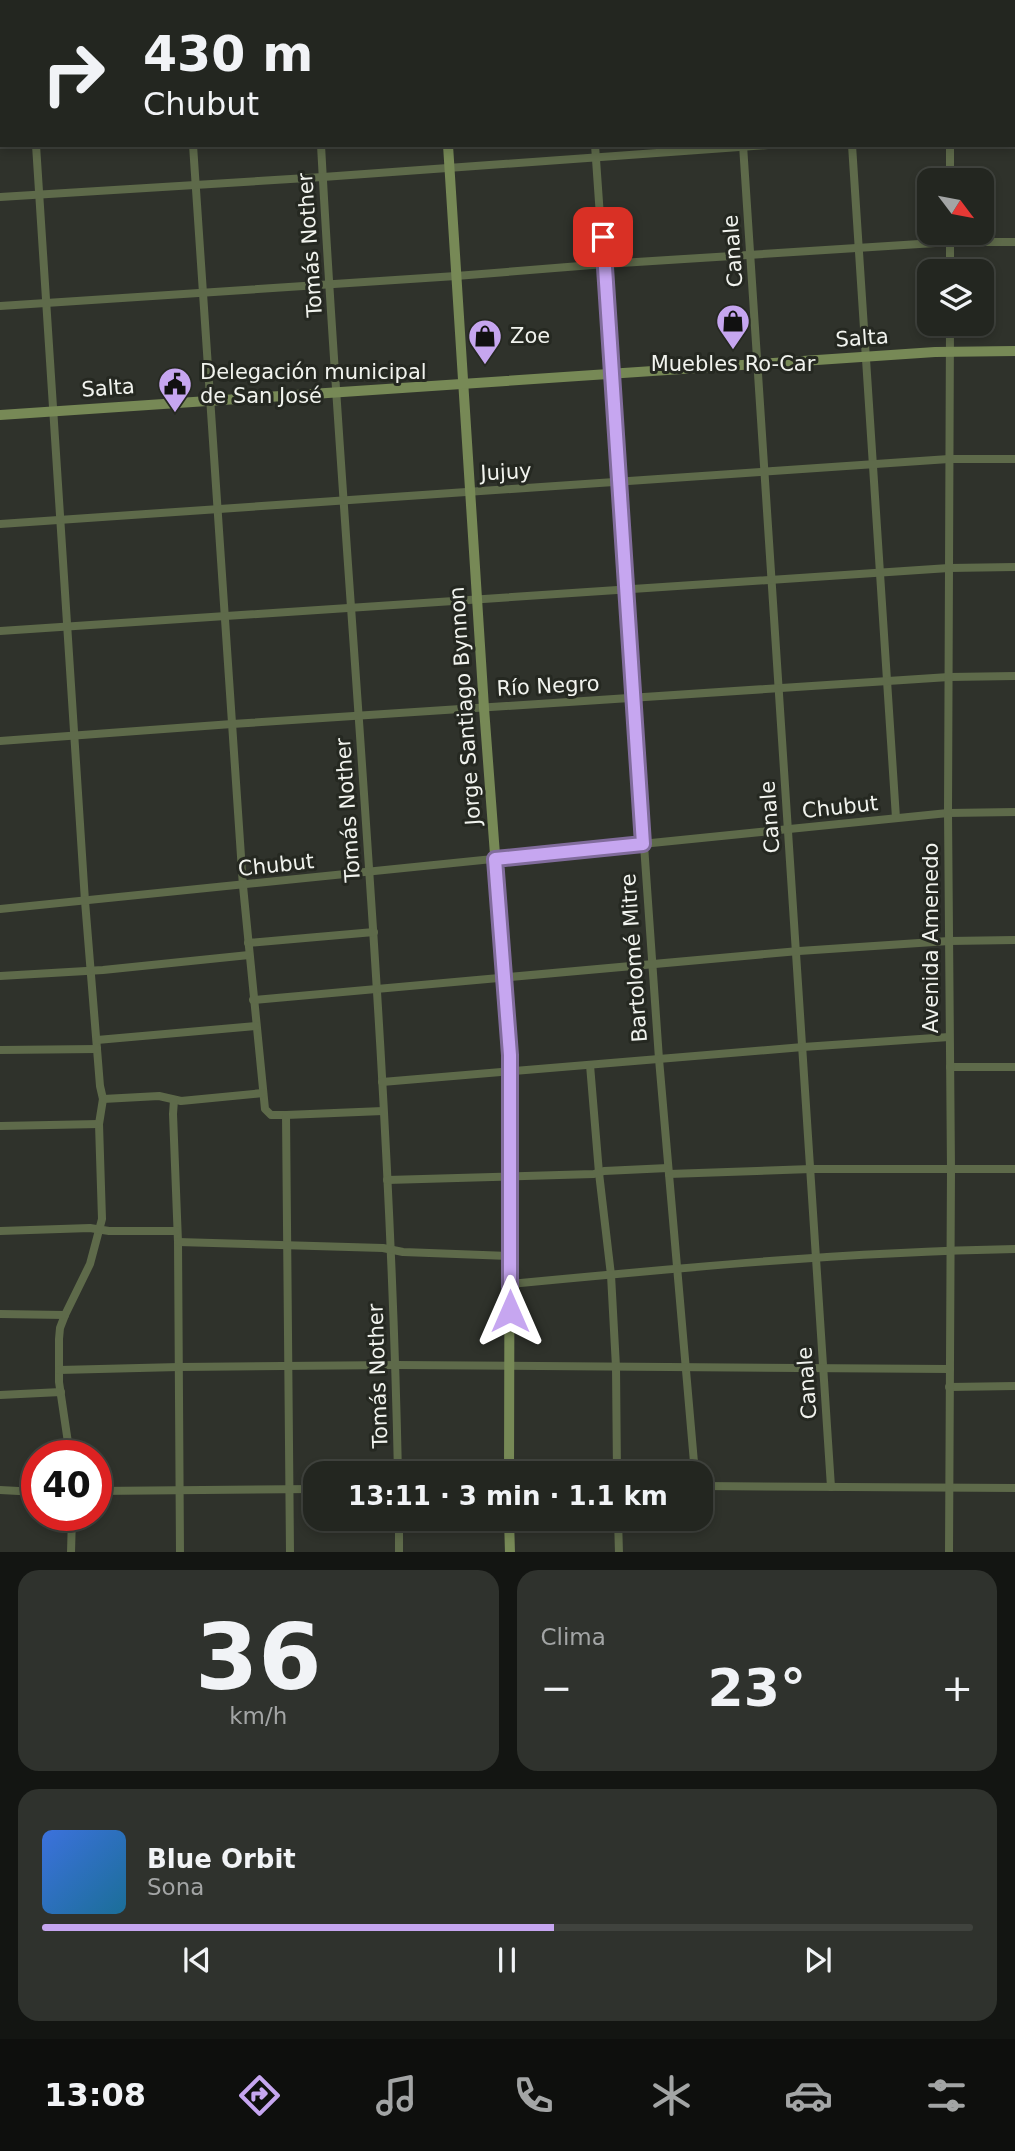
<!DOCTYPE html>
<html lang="es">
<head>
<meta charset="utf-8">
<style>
	:root { --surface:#232620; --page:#2f322d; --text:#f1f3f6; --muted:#a3a5a5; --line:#40433e; --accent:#c6a6f0 }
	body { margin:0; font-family:"DejaVu Sans",sans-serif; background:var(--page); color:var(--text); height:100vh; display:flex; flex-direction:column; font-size:26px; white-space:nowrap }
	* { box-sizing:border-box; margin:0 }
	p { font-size:23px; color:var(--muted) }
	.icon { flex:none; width:38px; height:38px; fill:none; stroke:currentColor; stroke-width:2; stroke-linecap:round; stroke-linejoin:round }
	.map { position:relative; height:1552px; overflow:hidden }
	.drawer { display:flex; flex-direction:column; gap:18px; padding:18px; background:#131512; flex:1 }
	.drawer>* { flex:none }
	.guide { position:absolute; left:0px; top:0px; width:1015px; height:147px; box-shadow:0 4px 10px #0003,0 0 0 2px var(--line); background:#232620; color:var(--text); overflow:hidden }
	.needle { width:46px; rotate:122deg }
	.buttons { position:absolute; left:917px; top:168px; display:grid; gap:14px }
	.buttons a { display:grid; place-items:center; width:77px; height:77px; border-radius:14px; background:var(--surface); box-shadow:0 4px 10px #0003,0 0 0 2px var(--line); font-size:35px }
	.speed { position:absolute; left:21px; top:1440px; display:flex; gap:14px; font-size:35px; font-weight:700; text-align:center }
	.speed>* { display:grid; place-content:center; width:91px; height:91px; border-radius:50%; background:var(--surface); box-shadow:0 4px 10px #0003,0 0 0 2px var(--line); line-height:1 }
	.speed .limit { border:10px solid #d22; background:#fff; color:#111 }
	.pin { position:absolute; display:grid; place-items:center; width:60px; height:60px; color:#fff; margin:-30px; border-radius:14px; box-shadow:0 4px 10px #0006 }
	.me { position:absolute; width:77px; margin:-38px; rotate:0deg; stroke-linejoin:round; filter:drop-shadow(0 0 5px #0008) }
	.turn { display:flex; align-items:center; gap:24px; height:147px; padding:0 28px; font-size:32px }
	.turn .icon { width:91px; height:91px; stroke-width:2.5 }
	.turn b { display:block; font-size:49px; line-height:60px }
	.big { font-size:52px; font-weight:600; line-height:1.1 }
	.drawer .card { flex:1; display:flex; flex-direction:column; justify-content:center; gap:10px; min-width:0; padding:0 24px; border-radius:21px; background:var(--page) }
	.drawer .dial { align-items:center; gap:0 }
	.dial b { font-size:91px; line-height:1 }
	.song { display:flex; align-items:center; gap:21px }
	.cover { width:84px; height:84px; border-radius:10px; background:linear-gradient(135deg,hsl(220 70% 55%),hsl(200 70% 35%)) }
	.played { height:7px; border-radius:4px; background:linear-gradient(90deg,var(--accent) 55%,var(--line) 55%) }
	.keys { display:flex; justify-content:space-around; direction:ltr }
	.heat { display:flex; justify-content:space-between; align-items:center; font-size:38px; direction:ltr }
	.drawer .tiles { flex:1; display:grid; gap:18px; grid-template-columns:1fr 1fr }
	.card:last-child { grid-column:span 2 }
	.trip { position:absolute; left:303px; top:1461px; width:410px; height:70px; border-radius:21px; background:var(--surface); box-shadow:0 4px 10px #0003,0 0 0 2px var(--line); font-weight:600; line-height:70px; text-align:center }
	.menu { display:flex; height:112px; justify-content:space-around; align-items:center; background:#0e0f0d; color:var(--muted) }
	.menu .icon { width:49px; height:49px }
	.menu .active { color:var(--accent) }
	.menu b { font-size:32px; color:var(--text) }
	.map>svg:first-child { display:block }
</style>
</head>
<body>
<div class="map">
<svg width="1015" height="1553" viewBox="0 0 1015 1553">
	<rect width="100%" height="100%" fill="#2f322b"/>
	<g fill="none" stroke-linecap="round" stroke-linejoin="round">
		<!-- street -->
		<g stroke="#5e6a4a" stroke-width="8">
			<path d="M26,0v2"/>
			<path d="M184,0v2"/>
			<path d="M312,0v2"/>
			<path d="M587,0v2"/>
			<path d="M734,0v2"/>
			<path d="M841,0l1,2"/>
			<path d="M950,2v-2"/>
			<path d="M0,89l2,-1"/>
			<path d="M1013,134h2"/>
			<path d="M36,145l49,756 15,185 3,13 -4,25 3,95 -12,45 -25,51 -5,13 -1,11v43l11,74"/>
			<path d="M193,145l50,741 22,223 6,6h15l97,-4"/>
			<path d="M321,145c24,443 68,885 77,1329"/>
			<path d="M595,145l64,914 36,415"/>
			<path d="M743,145c30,447 62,894 88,1342"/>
			<path d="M852,145l44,673"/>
			<path d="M950,145v35"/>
			<path d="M0,197l323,-20 445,-32"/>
			<path d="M950,233v38"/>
			<path d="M0,306l456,-30 149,-12 346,-22h64"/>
			<path d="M0,524l949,-65h66"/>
			<path d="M0,631l949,-63 66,-1"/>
			<path d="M0,741l232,-17 717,-47 66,-1"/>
			<path d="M0,909l948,-96 67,-1"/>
			<path d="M248,943l126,-11"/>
			<path d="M0,976l103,-6 146,-15"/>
			<path d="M253,1000l546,-49 150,-10 66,-1"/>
			<path d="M97,1040l159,-14"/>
			<path d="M0,1050l97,-1"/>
			<path d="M590,1065l9,108 12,102 5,92 1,107"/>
			<path d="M950,1067h65"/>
			<path d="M382,1082l421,-35 146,-10"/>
			<path d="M103,1099l56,-3 22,5 82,-8"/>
			<path d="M174,1100l-1,14 5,128 2,311"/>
			<path d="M286,1115l4,438"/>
			<path d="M0,1126l99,-2"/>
			<path d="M669,1174l142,-5h204"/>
			<path d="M387,1180l207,-6 10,-3 64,-3"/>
			<path d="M0,1231l90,-3 19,3h67"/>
			<path d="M178,1242l205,6 20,4 106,4"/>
			<path d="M510,1284c168,-16 336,-32 505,-35"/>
			<path d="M0,1314l65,1"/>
			<path d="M59,1370l120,-3 217,-2 554,4"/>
			<path d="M949,1387l66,-1"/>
			<path d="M0,1395l61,-3"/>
			<path d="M700,1486l315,2"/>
			<path d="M0,1490l37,2"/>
			<path d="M96,1491l219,-2"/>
			<path d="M399,1519v34"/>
			<path d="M618,1519l1,34"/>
			<path d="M71,1553l1,-37"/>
			<path d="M949,1553l2,-384 -3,-356 2,-489"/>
		</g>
		<!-- secondary -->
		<g stroke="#778956" stroke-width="10">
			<path d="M438,0v2"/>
			<path d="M448,145l36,563 26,347 -1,419"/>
			<path d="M0,415l935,-63 80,-1"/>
			<path d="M509,1519l1,34"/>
		</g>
	</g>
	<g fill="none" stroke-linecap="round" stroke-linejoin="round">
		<!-- route casing -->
		<g stroke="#816c9c" stroke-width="18">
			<path id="route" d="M510,1311v-256l-15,-196 148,-15 -40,-607"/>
		</g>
		<!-- route -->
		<use href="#route" stroke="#c6a6f0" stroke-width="12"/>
	</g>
	<!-- icons -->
	<defs>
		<g id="shop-pin" transform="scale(1.75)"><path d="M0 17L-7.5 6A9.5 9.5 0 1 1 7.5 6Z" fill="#c6a6f0" stroke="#252821"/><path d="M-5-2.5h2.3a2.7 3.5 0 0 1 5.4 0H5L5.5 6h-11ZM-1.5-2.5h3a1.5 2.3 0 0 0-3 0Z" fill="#111"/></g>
		<g id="civic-pin" transform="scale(1.75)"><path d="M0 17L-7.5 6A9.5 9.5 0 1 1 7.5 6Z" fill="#c6a6f0" stroke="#252821"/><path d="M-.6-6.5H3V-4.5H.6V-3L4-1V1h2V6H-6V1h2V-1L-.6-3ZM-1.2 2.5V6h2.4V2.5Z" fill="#111"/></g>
	</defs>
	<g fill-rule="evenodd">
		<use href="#shop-pin" x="733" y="321"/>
		<use href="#shop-pin" x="485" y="336"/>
		<use href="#civic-pin" x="175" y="384"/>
	</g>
	<g text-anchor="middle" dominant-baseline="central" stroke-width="6" stroke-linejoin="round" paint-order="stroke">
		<!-- street labels -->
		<g font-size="21" fill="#f1f3ee" stroke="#252821">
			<text transform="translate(310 245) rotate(-94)">Tomás Nother</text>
			<text transform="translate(733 251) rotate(-94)">Canale</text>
			<text transform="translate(862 338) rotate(-4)">Salta</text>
			<text transform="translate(108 388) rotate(-4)">Salta</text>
			<text transform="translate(506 472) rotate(-3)">Jujuy</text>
			<text transform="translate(548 686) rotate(-3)">Río Negro</text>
			<text transform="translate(465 706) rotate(-94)">Jorge Santiago Bynnon</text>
			<text transform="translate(840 807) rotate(-6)">Chubut</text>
			<text transform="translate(348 810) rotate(-94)">Tomás Nother</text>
			<text transform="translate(770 817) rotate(-94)">Canale</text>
			<text transform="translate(276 865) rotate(-6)">Chubut</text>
			<text transform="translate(931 938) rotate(-90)">Avenida Amenedo</text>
			<text transform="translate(634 958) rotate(-94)">Bartolomé Mitre</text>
			<text transform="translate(378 1376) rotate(-92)">Tomás Nother</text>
			<text transform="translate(807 1383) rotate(-94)">Canale</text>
		</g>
		<!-- poi labels -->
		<g font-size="21" fill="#f1f3ee" stroke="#252821" text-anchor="start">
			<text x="510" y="336">Zoe</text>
			<text x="733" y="364" text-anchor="middle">Muebles Ro-Car</text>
			<text x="200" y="372">Delegación municipal<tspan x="200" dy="24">de San José</tspan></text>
		</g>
	</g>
</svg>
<div class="buttons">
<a><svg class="needle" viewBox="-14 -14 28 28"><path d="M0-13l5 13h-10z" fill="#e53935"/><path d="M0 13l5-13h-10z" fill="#a3a5a5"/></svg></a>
<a><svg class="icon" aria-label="layers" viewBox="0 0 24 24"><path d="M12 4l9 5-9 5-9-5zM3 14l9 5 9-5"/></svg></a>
</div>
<div class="speed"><div class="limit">40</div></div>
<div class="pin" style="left:603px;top:237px;background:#d93025"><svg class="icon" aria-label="arrive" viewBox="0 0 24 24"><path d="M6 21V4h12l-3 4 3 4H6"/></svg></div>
<svg class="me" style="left:510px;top:1311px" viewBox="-20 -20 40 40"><path d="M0-17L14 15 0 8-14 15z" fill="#c6a6f0" stroke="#fff" stroke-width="4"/></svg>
<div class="trip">13:11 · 3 min · 1.1 km</div>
<div class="guide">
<div class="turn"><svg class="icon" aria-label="right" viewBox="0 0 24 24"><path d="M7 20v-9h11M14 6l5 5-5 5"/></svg><div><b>430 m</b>Chubut</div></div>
</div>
</div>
<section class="drawer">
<div class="tiles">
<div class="card dial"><b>36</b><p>km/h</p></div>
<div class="card"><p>Clima</p>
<div class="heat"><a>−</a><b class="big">23°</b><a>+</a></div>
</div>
<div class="card">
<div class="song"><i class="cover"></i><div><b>Blue Orbit</b><p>Sona</p></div></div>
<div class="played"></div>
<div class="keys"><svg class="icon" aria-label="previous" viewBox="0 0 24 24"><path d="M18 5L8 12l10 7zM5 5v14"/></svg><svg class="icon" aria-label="pause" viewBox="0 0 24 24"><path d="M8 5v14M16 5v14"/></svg><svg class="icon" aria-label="next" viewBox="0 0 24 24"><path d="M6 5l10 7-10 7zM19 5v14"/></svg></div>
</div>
</div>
</section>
<nav class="menu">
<b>13:08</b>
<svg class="icon active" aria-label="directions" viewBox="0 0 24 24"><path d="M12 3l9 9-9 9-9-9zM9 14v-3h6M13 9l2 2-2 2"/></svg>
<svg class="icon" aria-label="music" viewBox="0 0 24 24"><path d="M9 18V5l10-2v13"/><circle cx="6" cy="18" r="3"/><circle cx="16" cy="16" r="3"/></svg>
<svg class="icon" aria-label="phone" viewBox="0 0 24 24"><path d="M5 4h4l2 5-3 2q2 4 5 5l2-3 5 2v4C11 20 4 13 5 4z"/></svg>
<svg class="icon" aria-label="climate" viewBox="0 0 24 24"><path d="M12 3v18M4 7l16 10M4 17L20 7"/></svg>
<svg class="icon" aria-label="car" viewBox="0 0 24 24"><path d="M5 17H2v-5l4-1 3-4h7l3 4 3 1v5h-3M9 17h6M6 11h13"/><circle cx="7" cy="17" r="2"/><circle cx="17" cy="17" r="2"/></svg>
<svg class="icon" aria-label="filters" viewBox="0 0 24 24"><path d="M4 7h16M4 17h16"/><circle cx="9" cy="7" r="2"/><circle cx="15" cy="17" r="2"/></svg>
</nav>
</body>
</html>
